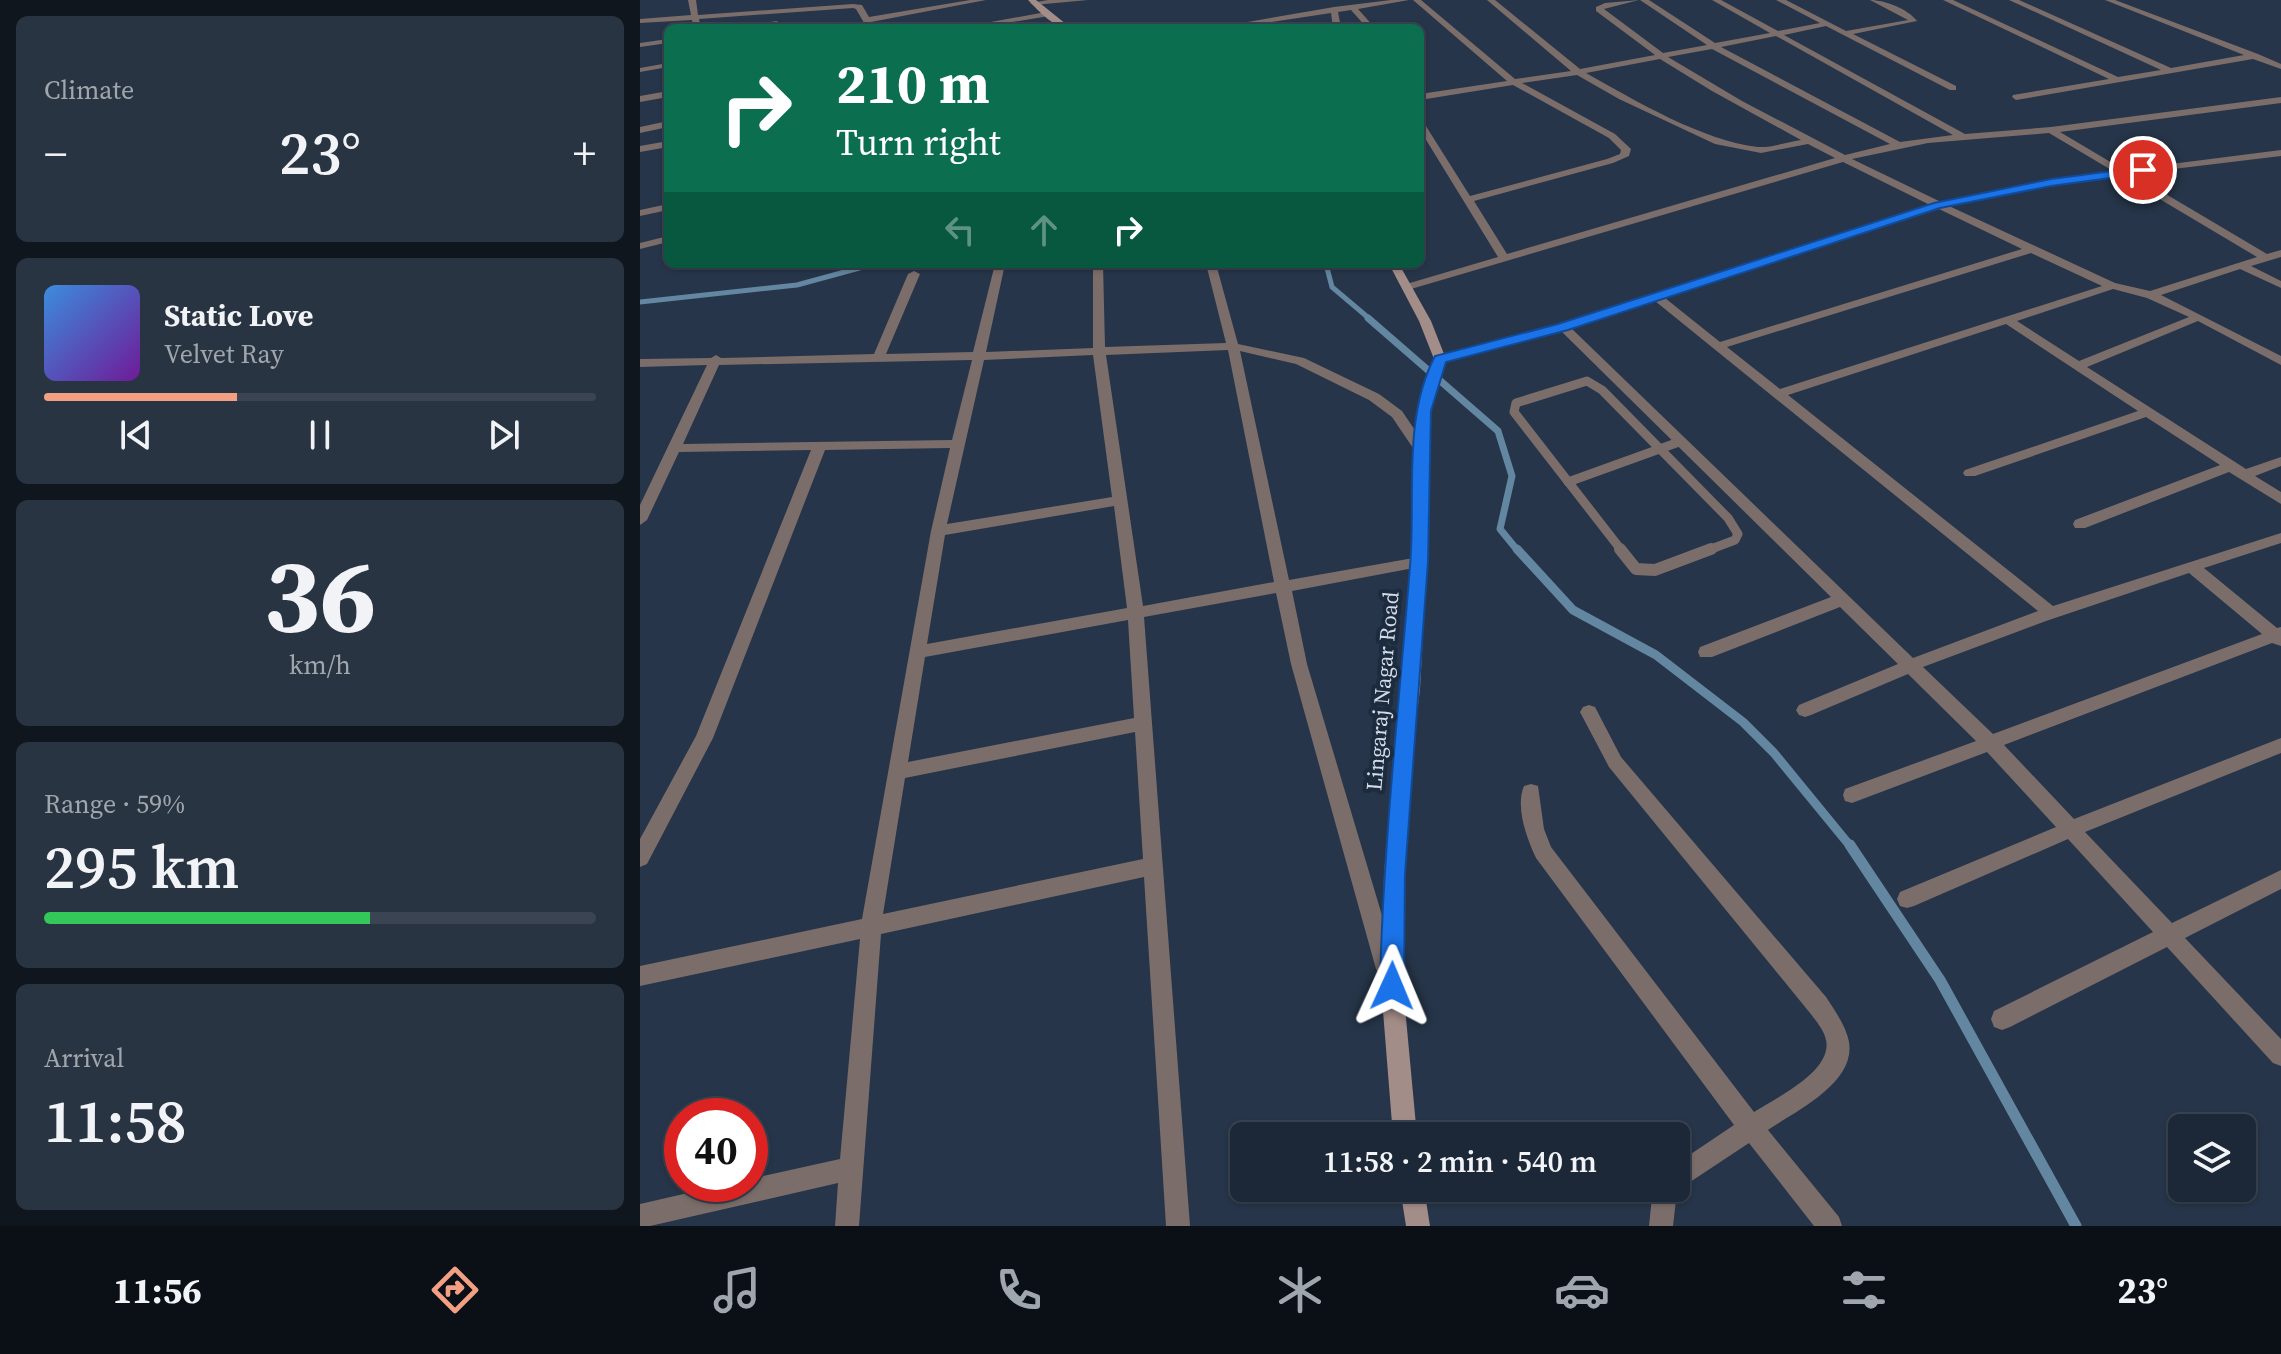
<!DOCTYPE html>
<html lang="en">
<head>
<meta charset="utf-8">
<style>
	:root { --surface:#1c2837; --page:#293442; --text:#f1f3f6; --muted:#a0a6ad; --line:#3a4452; --accent:#f39f83 }
	body { margin:0; font-family:"Source Serif 4",serif; background:var(--page); color:var(--text); height:100vh; display:flex; flex-direction:column; font-size:30px; white-space:nowrap }
	* { box-sizing:border-box; margin:0 }
	p { font-size:26px; color:var(--muted) }
	.icon { flex:none; width:44px; height:44px; fill:none; stroke:currentColor; stroke-width:2; stroke-linecap:round; stroke-linejoin:round }
	.map { position:relative; flex:1; overflow:hidden }
	.side { display:flex; flex-direction:column; gap:16px; padding:16px; background:#0f161e; width:640px }
	.side>* { flex:none }
	.banner { position:absolute; left:24px; top:24px; width:760px; height:244px; border-radius:12px; box-shadow:0 2px 6px #0004,0 0 0 2px var(--line); background:#0b6e4f; color:#fff; overflow:hidden }
	.buttons { position:absolute; left:1528px; top:1114px; display:grid; gap:16px }
	.buttons a { display:grid; place-items:center; width:88px; height:88px; border-radius:12px; background:var(--surface); box-shadow:0 2px 6px #0004,0 0 0 2px var(--line); font-size:40px }
	.speed { position:absolute; left:24px; top:1098px; display:flex; gap:16px; font-size:40px; font-weight:700; text-align:center }
	.speed>* { display:grid; place-content:center; width:104px; height:104px; border-radius:50%; background:var(--surface); box-shadow:0 2px 6px #0004,0 0 0 2px var(--line); line-height:1 }
	.speed .limit { border:12px solid #d22; background:#fff; color:#111 }
	.pin { position:absolute; display:grid; place-items:center; width:68px; height:68px; color:#fff; margin:-34px; border:4px solid #fff; border-radius:50%; box-shadow:0 2px 8px #0007 }
	.me { position:absolute; width:88px; margin:-44px; rotate:1deg; stroke-linejoin:round; filter:drop-shadow(0 0 6px #0008) }
	.turn { display:flex; align-items:center; gap:28px; height:168px; padding:0 40px; font-size:36px }
	.turn .icon { width:104px; height:104px; stroke-width:2.5 }
	.turn b { display:block; font-size:56px; line-height:68px }
	.lanes { display:flex; align-items:center; height:76px; padding:0 40px; background:#0003; justify-content:center; gap:40px; direction:ltr }
	.lanes .off { opacity:.35 }
	.big { font-size:60px; font-weight:600; line-height:1.1 }
	.side .widget { flex:1; display:flex; flex-direction:column; justify-content:center; gap:12px; min-width:0; padding:0 28px; border-radius:12px; background:var(--page) }
	.side .dial { align-items:center; gap:0 }
	.dial b { font-size:104px; line-height:1 }
	.song { display:flex; align-items:center; gap:24px }
	.cover { width:96px; height:96px; border-radius:12px; background:linear-gradient(135deg,hsl(210 70% 55%),hsl(280 70% 35%)) }
	.played { height:8px; border-radius:4px; background:linear-gradient(90deg,var(--accent) 35%,var(--line) 35%) }
	.keys { display:flex; justify-content:space-around; direction:ltr }
	.heat { display:flex; justify-content:space-between; align-items:center; font-size:44px; direction:ltr }
	.charge { height:12px; border-radius:6px; background:linear-gradient(90deg,#34c759 59%,var(--line) 0) }
	.trip { position:absolute; left:590px; top:1122px; width:460px; height:80px; border-radius:12px; background:var(--surface); box-shadow:0 2px 6px #0004,0 0 0 2px var(--line); font-weight:600; line-height:80px; text-align:center }
	.menu { display:flex; height:128px; justify-content:space-around; align-items:center; background:#0b1016; color:var(--muted) }
	.menu .icon { width:56px; height:56px }
	.menu .active { color:var(--accent) }
	.menu b { font-size:36px; color:var(--text) }
	main { display:flex; flex:1; min-height:0 }
	.map>svg:first-child { display:block }
</style>
</head>
<body>
<main>
<section class="side">
<div class="widget"><p>Climate</p>
<div class="heat"><a>−</a><b class="big">23°</b><a>+</a></div>
</div>
<div class="widget">
<div class="song"><i class="cover"></i><div><b>Static Love</b><p>Velvet Ray</p></div></div>
<div class="played"></div>
<div class="keys"><svg class="icon" aria-label="previous" viewBox="0 0 24 24"><path d="M18 5L8 12l10 7zM5 5v14"/></svg><svg class="icon" aria-label="pause" viewBox="0 0 24 24"><path d="M8 5v14M16 5v14"/></svg><svg class="icon" aria-label="next" viewBox="0 0 24 24"><path d="M6 5l10 7-10 7zM19 5v14"/></svg></div>
</div>
<div class="widget dial"><b>36</b><p>km/h</p></div>
<div class="widget"><p>Range · 59%</p><b class="big">295 km</b><div class="charge"></div></div>
<div class="widget"><p>Arrival</p><b class="big">11:58</b></div>
</section>
<div class="map">
<svg width="1641" height="1226" viewBox="0 0 1641 1226">
	<rect width="100%" height="100%" fill="#263549"/>
	<g fill="none" stroke-linecap="round" stroke-linejoin="round">
		<!-- stream-far3 -->
		<g stroke="#6386a1" stroke-width="5">
			<path d="M686,264l6,23 39,33"/>
			<path d="M0,302l157,-17 77,-21"/>
		</g>
		<!-- stream-far2 -->
		<path stroke="#6386a1" stroke-width="7" d="M728,318l130,113 14,45 -12,53 18,22"/>
		<!-- stream-far1 -->
		<path stroke="#6386a1" stroke-width="9" d="M877,549l56,61 83,45 87,67 31,31 77,94"/>
		<!-- stream -->
		<path stroke="#6386a1" stroke-width="11" d="M1210,845l90,135 136,246"/>
		<!-- lane-far1 -->
		<g stroke="#7b6d6a" stroke-width="9">
			<path d="M928,482l111,-40"/>
			<path d="M982,551l-108,-139 2,-9 71,-22 15,9 126,128 10,16 -3,6 -29,11"/>
		</g>
		<!-- lane -->
		<path stroke="#7b6d6a" stroke-width="12" d="M980,549l16,20 19,1 56,-21"/>
		<!-- street -->
		<g fill="#7b6d6a" fill-rule="evenodd">
			<path d="M48,0h8l2,15 155,-11 9,1 7,12 101,-17h16l-115,22 4,6h-8l-11,-19 -3,-1 -154,11 2,9h-8l-1,-8 -52,3v-4l51,-4z"/>
			<path d="M408,0h40l-54,5 -4,-2z"/>
			<path d="M751,0h18l-51,9 17,19h-8l-16,-18 -13,2 3,16h-8l-2,-15 -99,15h-19l121,-21z"/>
			<path d="M773,0h8l94,79 56,-8 -84,-71h8l85,69 75,-14 -59,-44v-4l9,-4 34,-3 -35,9 59,44 44,-8 -67,-45h9l66,43 55,-10 -58,-33h9l57,31 42,-8 -44,-23h10l60,31 62,-11 -38,-20c15,0 38,9 47,21l-64,13 103,52v4h-6l-124,-64 -42,9 181,99 86,-7 230,-30v6l-221,29 64,38 157,-20v6l-149,18 135,80 14,-4v7l-30,9 30,15v7l-41,-19 -79,26 120,61v9l-83,-44 -111,46 159,102 35,-12v9l-26,10 26,16v12l-52,-32 -144,56h-10l-2,-4 2,-4 145,-55 -74,-48 -171,59h-10l-2,-3 2,-3 173,-59 -132,-87 -218,71 265,211 228,-73v10l-77,25 73,60 4,-1v19l-9,-3 -268,102 70,74 207,-81v15l-196,79 87,91 109,-53v19l-96,49 96,101v27l-8,-3 -106,-116 -157,80 -8,3 -8,-3 -3,-8 3,-8 159,-79 -85,-93 -154,67 -7,2 -7,-2 -3,-7 3,-7 156,-65 -69,-75 -135,51 -7,-2 -2,-6 2,-6 131,-48 -68,-67 -97,41 -6,2 -6,-2 -3,-5 3,-5 99,-41 -58,-57 -128,50h-12l-2,-5 2,-5 131,-50 -270,-266 -121,32 -6,-4 2,-3 123,-32 371,-119 -87,-43 -432,127h-8v-4l95,-28 -78,-127v-10l4,3 46,73 137,-37 13,-5 1,-4 -12,-12 -96,-53 -93,15v-6l87,-13zM1136,36l177,99 -53,7 -179,-95zM1072,49l178,95 -45,11 -103,-54 -74,-44zM1020,59l52,32 89,49c-14,2 -30,8 -43,7 -55,-6 -124,-47 -172,-74zM937,75l42,24 96,45 46,9 47,-9 27,14 -328,96 -33,-53 139,-38 16,-7 2,-7 -16,-15 -93,-51zM1409,133l64,38 -90,14 -82,17 -89,-43 76,-16zM1481,176l136,81 -107,34 -35,-8 -166,-77 74,-15zM1299,209l83,40 -302,93 -55,-44zM1391,253l71,33 -322,103 -53,-42zM1473,289l34,9 42,19 -110,44 -62,-40zM1015,301l383,310 -125,47 -342,-330zM1549,573l73,61 -269,100 -70,-67 123,-46z"/>
			<path d="M1303,0h10l165,77 43,-7 -152,-70h10l152,68 73,-13 -139,-55h10l143,54 23,10v5l-28,-10 -237,41 -4,-3 1,-2 96,-16z"/>
			<path d="M406,12l3,4 -73,12h-18z"/>
			<path d="M137,21l3,4 -39,3 4,-2z"/>
			<path d="M28,39v4l-28,4v-4z"/>
			<path d="M28,63v4l-28,5v-4z"/>
			<path d="M28,91v6l-28,5v-6z"/>
			<path d="M28,121v6l-28,6v-6z"/>
			<path d="M28,141v6l-28,5v-6z"/>
			<path d="M28,204v6l-28,6v-6z"/>
			<path d="M28,236v6l-28,7v-6z"/>
			<path d="M355,264h10l-19,88 107,-4v-84h10l2,83 121,-4 -20,-79h10l22,80 66,14 75,36 23,17 27,40 -2,3h-10l-25,-37 -23,-17 -73,-36 -56,-13 49,229 130,-23 8,5 -8,5 -127,24 15,73 91,305 -4,7 -7,3 -7,-3 -4,-7 -85,-305 -15,-71 -132,24 46,609h-24l-22,-349 -263,57 -22,292h-24l3,-43 -188,43h-10v-22l87,-20h23v-5l90,-20 20,-220 -220,47v-20l222,-47 69,-388 19,-83 -125,2 -112,288 -66,126 -7,3v-28l56,-103 115,-286 -132,2 -32,68 -7,5v-20l67,-140 -67,2v-8l71,-1 5,-3 5,3 153,-4 34,-80 6,-3 6,3 -34,80 87,-2zM588,350l46,232 -131,24 -37,-251zM453,355l19,142 -165,27 37,-164zM332,360l-20,80 -269,4 36,-79zM474,506l13,102 -200,36 18,-109zM488,620l6,98 -226,44 17,-105zM495,732l8,127 -260,55 22,-136z"/>
			<path d="M949,705l6,2 26,50 205,240c9,14 20,29 23,45 7,41 -53,69 -81,88l71,87 3,9h-28l-65,-83 -68,45 -5,12 -3,26h-24l3,-29 4,-9h20v-24l58,-39 -198,-267c-9,-19 -21,-51 -12,-72l7,-2 7,2 6,43 7,18 203,265c22,-14 79,-41 72,-72 -2,-10 -10,-19 -16,-27l-201,-246 -29,-55 3,-5z"/>
		</g>
		<!-- secondary -->
		<g fill="#a38d88" fill-rule="evenodd">
			<path d="M388,0h8l35,28c-18,0 -31,-16 -43,-28z"/>
			<path d="M749,264h10l32,57 15,38 -15,52 -4,151 -7,127 -10,85 -6,101 -1,111 14,150h-24l-12,-150 3,-111 8,-101 10,-85 9,-127 6,-151 17,-52 -15,-38z"/>
			<path d="M760,1188h24l6,38h-24z"/>
		</g>
	</g>
	<!-- route -->
	<path fill="#1a73e8" stroke="#114b97" stroke-width="2" d="M1503,167l6,3 -2,3 -96,13 -111,22 -372,122 -122,32 -15,49 -3,151 -23,313 -1,111 -3,8 -9,4 -8,-4 -4,-8c3,-141 19,-280 30,-420 6,-68 -8,-147 25,-210l123,-32 376,-121 117,-24z"/>
	<g text-anchor="middle" dominant-baseline="central" stroke-width="8" stroke-linejoin="round" paint-order="stroke">
		<!-- street labels -->
		<g font-size="22" fill="#d2dbe8" stroke="#1c2b3e">
			<text transform="translate(742 691) rotate(-85)">Lingaraj Nagar Road</text>
		</g>
	</g>
</svg>
<div class="buttons">
<a><svg class="icon" aria-label="layers" viewBox="0 0 24 24"><path d="M12 4l9 5-9 5-9-5zM3 14l9 5 9-5"/></svg></a>
</div>
<div class="speed"><div class="limit">40</div></div>
<div class="pin" style="left:1503px;top:170px;background:#d93025"><svg class="icon" aria-label="arrive" viewBox="0 0 24 24"><path d="M6 21V4h12l-3 4 3 4H6"/></svg></div>
<svg class="me" style="left:752px;top:986px" viewBox="-20 -20 40 40"><path d="M0-17L14 15 0 8-14 15z" fill="#1a73e8" stroke="#fff" stroke-width="4"/></svg>
<div class="trip">11:58 · 2 min · 540 m</div>
<div class="banner">
<div class="turn"><svg class="icon" aria-label="right" viewBox="0 0 24 24"><path d="M7 20v-9h11M14 6l5 5-5 5"/></svg><div><b>210 m</b>Turn right</div></div>
<div class="lanes"><svg class="icon off" aria-label="left" viewBox="0 0 24 24"><path d="M17 20v-9H6M10 6l-5 5 5 5"/></svg><svg class="icon off" aria-label="ahead" viewBox="0 0 24 24"><path d="M12 20V5M6 11l6-6 6 6"/></svg><svg class="icon" aria-label="right" viewBox="0 0 24 24"><path d="M7 20v-9h11M14 6l5 5-5 5"/></svg></div>
</div>
</div>
</main>
<nav class="menu">
<b>11:56</b>
<svg class="icon active" aria-label="directions" viewBox="0 0 24 24"><path d="M12 3l9 9-9 9-9-9zM9 14v-3h6M13 9l2 2-2 2"/></svg>
<svg class="icon" aria-label="music" viewBox="0 0 24 24"><path d="M9 18V5l10-2v13"/><circle cx="6" cy="18" r="3"/><circle cx="16" cy="16" r="3"/></svg>
<svg class="icon" aria-label="phone" viewBox="0 0 24 24"><path d="M5 4h4l2 5-3 2q2 4 5 5l2-3 5 2v4C11 20 4 13 5 4z"/></svg>
<svg class="icon" aria-label="climate" viewBox="0 0 24 24"><path d="M12 3v18M4 7l16 10M4 17L20 7"/></svg>
<svg class="icon" aria-label="car" viewBox="0 0 24 24"><path d="M5 17H2v-5l4-1 3-4h7l3 4 3 1v5h-3M9 17h6M6 11h13"/><circle cx="7" cy="17" r="2"/><circle cx="17" cy="17" r="2"/></svg>
<svg class="icon" aria-label="filters" viewBox="0 0 24 24"><path d="M4 7h16M4 17h16"/><circle cx="9" cy="7" r="2"/><circle cx="15" cy="17" r="2"/></svg>
<b>23°</b>
</nav>
</body>
</html>
